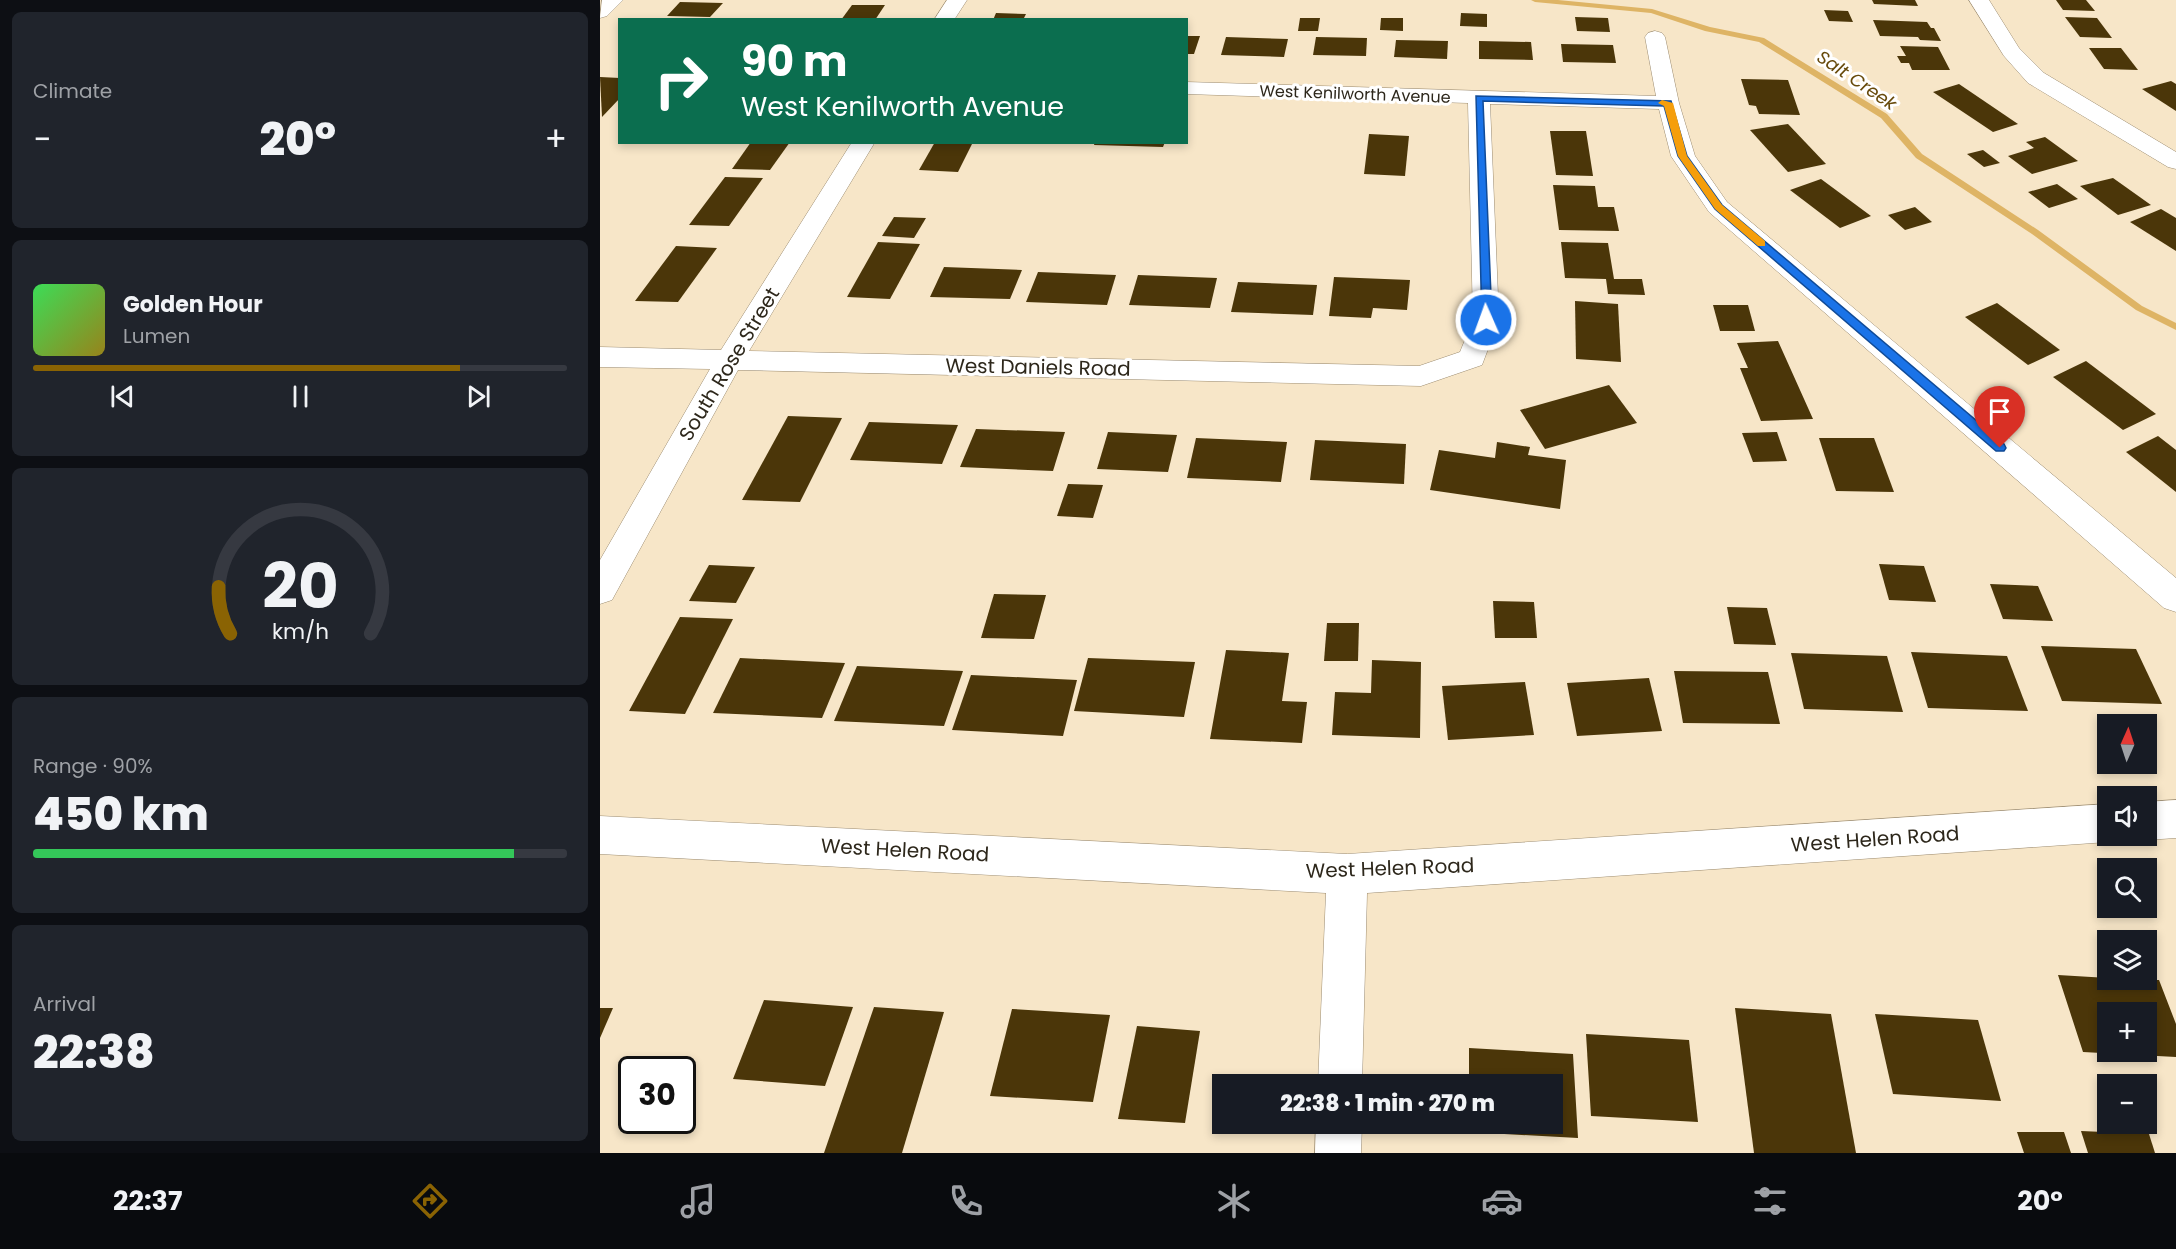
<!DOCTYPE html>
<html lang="en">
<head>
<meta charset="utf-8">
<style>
	:root { --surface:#171b24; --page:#20242c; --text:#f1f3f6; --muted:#9ea1a6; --line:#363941; --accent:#8a6303 }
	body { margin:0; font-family:Poppins,sans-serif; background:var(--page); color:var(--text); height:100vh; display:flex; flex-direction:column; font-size:22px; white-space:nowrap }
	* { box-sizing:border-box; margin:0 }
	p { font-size:20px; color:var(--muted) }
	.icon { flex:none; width:33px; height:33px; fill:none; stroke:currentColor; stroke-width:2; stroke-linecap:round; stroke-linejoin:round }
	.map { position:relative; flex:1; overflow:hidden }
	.drawer { display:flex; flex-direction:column; gap:12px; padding:12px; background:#0d0f14; width:600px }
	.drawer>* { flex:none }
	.banner { position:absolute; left:18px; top:18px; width:570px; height:126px; border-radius:0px; box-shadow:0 3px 9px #0003; background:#0b6e4f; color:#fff; overflow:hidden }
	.needle { width:39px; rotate:3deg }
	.tools { position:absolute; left:1497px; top:714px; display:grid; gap:12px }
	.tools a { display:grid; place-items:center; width:60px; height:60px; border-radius:0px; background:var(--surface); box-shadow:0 3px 9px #0003; font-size:30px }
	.speed { position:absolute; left:18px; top:1056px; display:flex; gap:12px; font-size:30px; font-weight:700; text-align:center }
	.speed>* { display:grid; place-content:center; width:78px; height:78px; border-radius:50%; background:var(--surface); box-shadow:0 3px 9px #0003; line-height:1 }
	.speed .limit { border:3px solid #111; border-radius:9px; background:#fff; color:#111 }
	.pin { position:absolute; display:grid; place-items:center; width:51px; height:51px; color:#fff; margin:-62px -26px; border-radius:50% 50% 50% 0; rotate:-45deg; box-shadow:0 0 6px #0007 }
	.pin .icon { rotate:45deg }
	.me { position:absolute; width:66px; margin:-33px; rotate:358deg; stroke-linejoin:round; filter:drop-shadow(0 0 4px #0008) }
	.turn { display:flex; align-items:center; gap:21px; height:126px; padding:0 24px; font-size:27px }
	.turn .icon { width:78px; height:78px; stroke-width:2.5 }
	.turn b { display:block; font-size:42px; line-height:51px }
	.big { font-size:45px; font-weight:800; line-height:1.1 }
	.drawer .widget { flex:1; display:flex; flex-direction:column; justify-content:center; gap:9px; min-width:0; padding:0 21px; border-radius:9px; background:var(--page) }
	.drawer .dial { align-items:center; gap:0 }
	.dial svg { height:156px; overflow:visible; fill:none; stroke:var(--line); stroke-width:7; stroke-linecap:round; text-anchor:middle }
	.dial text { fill:var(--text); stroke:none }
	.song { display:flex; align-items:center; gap:18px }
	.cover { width:72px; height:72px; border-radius:9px; background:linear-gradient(135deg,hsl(130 70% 55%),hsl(50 70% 35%)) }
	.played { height:6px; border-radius:3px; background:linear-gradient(90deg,var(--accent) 80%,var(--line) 80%) }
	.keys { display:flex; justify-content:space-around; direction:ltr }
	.heat { display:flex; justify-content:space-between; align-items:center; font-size:33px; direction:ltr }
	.charge { height:9px; border-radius:4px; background:linear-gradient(90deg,#34c759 90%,var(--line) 0) }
	.trip { position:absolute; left:612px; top:1074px; width:351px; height:60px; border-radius:0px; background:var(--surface); box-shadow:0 3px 9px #0003; font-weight:800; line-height:60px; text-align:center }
	.tabs { display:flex; height:96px; justify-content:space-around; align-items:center; background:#090b0e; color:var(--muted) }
	.tabs .icon { width:42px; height:42px }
	.tabs .current { color:var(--accent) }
	.tabs b { font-size:27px; color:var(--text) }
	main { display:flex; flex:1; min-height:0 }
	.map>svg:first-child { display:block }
</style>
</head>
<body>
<main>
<section class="drawer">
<div class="widget"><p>Climate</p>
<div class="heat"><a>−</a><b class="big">20°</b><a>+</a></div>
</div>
<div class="widget">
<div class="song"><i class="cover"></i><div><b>Golden Hour</b><p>Lumen</p></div></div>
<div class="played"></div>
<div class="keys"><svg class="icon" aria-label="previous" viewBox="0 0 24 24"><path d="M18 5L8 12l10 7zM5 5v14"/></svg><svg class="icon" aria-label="pause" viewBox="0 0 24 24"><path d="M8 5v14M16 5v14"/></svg><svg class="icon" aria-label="next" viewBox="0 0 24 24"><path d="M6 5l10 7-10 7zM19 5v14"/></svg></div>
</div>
<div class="widget dial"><svg viewBox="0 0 100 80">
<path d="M14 69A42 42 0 1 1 86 69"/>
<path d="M14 69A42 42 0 0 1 8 45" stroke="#8a6303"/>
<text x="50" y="56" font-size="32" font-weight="700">20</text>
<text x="50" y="72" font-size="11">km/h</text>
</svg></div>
<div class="widget"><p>Range · 90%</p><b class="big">450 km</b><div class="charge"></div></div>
<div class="widget"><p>Arrival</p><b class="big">22:38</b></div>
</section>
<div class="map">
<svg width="1576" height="1153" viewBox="0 0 1576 1153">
	<rect width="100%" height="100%" fill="#f7e6c8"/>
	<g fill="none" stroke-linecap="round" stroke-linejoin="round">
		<!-- stream -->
		<path fill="#deb465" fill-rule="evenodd" d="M931,0h27l94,9 58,18 54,11 123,76 35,40 116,76 104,76 34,17v7l-40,-20 -104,-76 -116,-76 -35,-40 -122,-76 -54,-11 -54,-18 -116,-11z"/>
	</g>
	<!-- building -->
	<g fill="#4b3609" fill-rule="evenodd">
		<path d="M1272,0h43l3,6 -44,-2z"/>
		<path d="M1456,0h30l9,11 -32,-1z"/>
		<path d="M80,2l43,1 -13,14 -43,-1z"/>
		<path d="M252,5h33l-10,15h-34z"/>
		<path d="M1224,10l24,1 5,11 -24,-1z"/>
		<path d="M396,13l30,1 -3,6h-30z"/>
		<path d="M861,13l26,1v13l-27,-1z"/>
		<path d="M975,17l33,1 2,14 -33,-1z"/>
		<path d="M1465,17l32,1 15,20 -32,-1z"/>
		<path d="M700,18h20l-2,13h-20z"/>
		<path d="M781,18h22v13l-23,-1z"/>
		<path d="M1273,20l54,2 4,6h3l7,13 -21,-1 -2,-3 -38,-1z"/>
		<path d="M586,36h14l-6,18h-8z"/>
		<path d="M626,37l62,2 -4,18 -63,-2z"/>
		<path d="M716,37l51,1 -1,18 -53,-1z"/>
		<path d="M796,40l52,1 -1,18 -53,-2z"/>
		<path d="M879,41l52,1 2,18 -54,-1z"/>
		<path d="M961,44l52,1 3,18 -53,-1z"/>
		<path d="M1300,46l38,1 12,23h-38l-3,-7h-8l-4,-7h9z"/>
		<path d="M1489,48h32l17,22 -34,-1z"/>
		<path d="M0,77l20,1v20l-18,19z"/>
		<path d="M1141,79l47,1 12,35 -41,-1 -3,-8 -7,-1z"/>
		<path d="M1571,81l5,3v27l-34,-22z"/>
		<path d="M1359,84l59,40 -25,8 -60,-40z"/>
		<path d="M1188,124l38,40 -38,8 -38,-42z"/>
		<path d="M950,131h36l7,45 -37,-1z"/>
		<path d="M769,134l40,2 -4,40 -41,-2z"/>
		<path d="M1445,137l33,24 -46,13 -24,-18 26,-8 -8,-6z"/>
		<path d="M151,142h39l-20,28 -38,-1z"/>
		<path d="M335,142h38l-15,30 -39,-2z"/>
		<path d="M495,142h70l-2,5 -69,-2z"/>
		<path d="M1383,150l17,13 -16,4 -17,-13z"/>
		<path d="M125,177l38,1 -34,48 -40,-1z"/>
		<path d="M1513,178l38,27 -33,10 -38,-29z"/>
		<path d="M1221,179l50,37 -31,12 -50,-38z"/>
		<path d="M1457,184l21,15 -29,9 -21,-16z"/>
		<path d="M953,185l42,1 3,21h16l5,24 -60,-1z"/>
		<path d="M1315,207l17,15 -27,8 -17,-15z"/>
		<path d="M1561,209l15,9v33l-46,-29z"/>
		<path d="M294,217l32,1 -12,20 -32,-2z"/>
		<path d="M278,242l42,2 -30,55 -43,-2z"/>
		<path d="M961,242l47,1 6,36h28l3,16 -37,-1 -2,-15 -41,-1z"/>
		<path d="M76,246l41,2 -39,54 -43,-1z"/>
		<path d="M344,267l78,3 -12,29 -80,-2z"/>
		<path d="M438,272l78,3 -9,30 -81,-3z"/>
		<path d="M538,275l79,3 -7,30 -81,-3z"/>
		<path d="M734,277l76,3 -3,30 -34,-2 -2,10 -42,-2z"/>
		<path d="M638,282l79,3 -4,30 -82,-3z"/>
		<path d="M975,301l43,3 3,58 -45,-3z"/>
		<path d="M1397,303l63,47 -32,15 -63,-48z"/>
		<path d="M1113,305h35l7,26h-35z"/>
		<path d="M1178,341l35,78 -52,2 -21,-53h8l-11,-25z"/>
		<path d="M1486,361l70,53 -33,16 -70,-53z"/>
		<path d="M1009,385l28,38 -92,26 -25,-39z"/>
		<path d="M188,416l54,2 -42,84 -58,-2z"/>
		<path d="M269,422l89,3 -16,39 -92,-4z"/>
		<path d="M376,429l89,3 -12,39 -93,-4z"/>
		<path d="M508,432l69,3 -9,37 -71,-3z"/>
		<path d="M1177,432l10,29 -34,1 -11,-29z"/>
		<path d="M1558,436l18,14v42l-50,-40z"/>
		<path d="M596,438l91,4 -6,40 -94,-4z"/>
		<path d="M1219,438h55l20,54 -58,-1z"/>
		<path d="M715,440l91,4 -2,40 -94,-4z"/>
		<path d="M897,442l33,5 -2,8 38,5 -6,49 -130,-19 9,-40 56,8z"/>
		<path d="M468,484l35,1 -10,33 -36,-2z"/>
		<path d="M1279,564l45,2 12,36 -47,-2z"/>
		<path d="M109,565l46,2 -19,36 -47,-2z"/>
		<path d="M1390,584l48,2 15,35 -50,-2z"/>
		<path d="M394,594l52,1 -12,44 -53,-1z"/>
		<path d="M893,601l41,1 3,36h-42z"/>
		<path d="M1127,607l40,1 9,37 -42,-1z"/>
		<path d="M80,617l53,2 -48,95 -56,-3z"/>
		<path d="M727,623h32l-1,38h-34z"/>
		<path d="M1441,646l95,3 26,55 -100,-3z"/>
		<path d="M626,650l63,3 -7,48 25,1 -5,41 -92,-4z"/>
		<path d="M1311,652l96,4 21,55 -100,-3z"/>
		<path d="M1191,653l96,3 16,56 -99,-3z"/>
		<path d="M140,658l105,5 -23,55 -109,-5z"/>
		<path d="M488,658l107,4 -11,55 -110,-6z"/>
		<path d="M772,660l49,2 -1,76 -88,-3 3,-43 36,1z"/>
		<path d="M257,666l106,5 -19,55 -110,-5z"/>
		<path d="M1074,671l94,1 12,52 -97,-1z"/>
		<path d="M371,675l106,5 -14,56 -111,-6z"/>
		<path d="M1049,678l13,53 -85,5 -10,-53z"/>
		<path d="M925,682l9,53 -86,5 -6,-54z"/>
		<path d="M1458,975l50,3v2h51l17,44v33l-93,-5zM1508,1012h38v40h-38z"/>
		<path d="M164,1000l89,7 -28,79 -92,-7z"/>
		<path d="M274,1007l70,5 -42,141h-78z"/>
		<path d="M0,1008h13l-13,30z"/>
		<path d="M1135,1008l96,6 25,139h-102z"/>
		<path d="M412,1009l98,6 -17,87 -103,-6z"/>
		<path d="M1275,1014l103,6 23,81 -108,-7z"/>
		<path d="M537,1026l63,5 -15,92 -67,-4z"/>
		<path d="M986,1034l103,6 9,82 -107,-6z"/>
		<path d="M869,1048l104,6 5,84 -109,-6v-8h83v-40h-83z"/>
		<path d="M1481,1131l68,3 6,19h-67z"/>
		<path d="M1417,1132h47l7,21h-47z"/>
	</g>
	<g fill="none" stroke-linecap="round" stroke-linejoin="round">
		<!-- street casing -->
		<g stroke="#9c8c71" stroke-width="1">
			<g id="street">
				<path d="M2,0h21l-16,16 -7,2z"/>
				<path d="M347,0h20l-13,20h-20z"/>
				<path d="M1369,0h20l30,48 25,25 132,79v17l-8,-2 -140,-84 -24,-27z"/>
				<path d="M1055,31l7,2 3,4 14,66 16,53 32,46 449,376v34l-12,-4 -455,-396 -38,-56 -12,-47 -169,-5 9,216 -17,45 -61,21 -683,-16 -126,230 -12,4v-44l110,-191 -110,-2v-20l121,3 131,-208h23l-126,209 670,15 41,-14 13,-32 -5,-217 -282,-9v-12l470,14 -11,-59 3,-4z"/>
				<path d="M1576,800v38l-30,2 -10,-4h10v-34z"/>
				<path d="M1508,804v32h14l-14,6 -741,51 -5,191h-44l8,-191 -726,-39v-38l747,38z"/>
				<path d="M716,1124h46l-1,29h-46z"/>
			</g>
		</g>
		<!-- street -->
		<use href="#street" fill="#fff" fill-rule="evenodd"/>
	</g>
	<!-- route -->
	<path fill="#1a73e8" stroke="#114b97" stroke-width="1.5" d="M876,96l195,5 16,55 35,49 282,239 2,4 -2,3h-8l-281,-242 -37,-53 -14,-50 -181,-5 9,219 -6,4 -4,-1z"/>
	<!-- slow -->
	<path fill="#f59e0b" d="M1062,100l11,3 14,53 35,49 43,36v5h-7l-43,-37 -37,-53 -14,-50 -6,-3z"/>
	<g text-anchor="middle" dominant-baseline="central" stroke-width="6" stroke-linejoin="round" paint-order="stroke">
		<!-- far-street labels -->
		<g font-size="16" fill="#2d271b" stroke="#fff">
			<text transform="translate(755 94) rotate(2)">West Kenilworth Avenue</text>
		</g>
		<!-- far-water labels -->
		<g font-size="18" font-style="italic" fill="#674a0b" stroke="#fff">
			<text transform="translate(1257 80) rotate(34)">Salt Creek</text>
		</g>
		<!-- street labels -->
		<g font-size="20" fill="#2d271b" stroke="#fff">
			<text transform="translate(129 364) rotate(-59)">South Rose Street</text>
			<text transform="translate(438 367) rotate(1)">West Daniels Road</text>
			<text transform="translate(1275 839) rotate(-4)">West Helen Road</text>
			<text transform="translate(305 850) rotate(3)">West Helen Road</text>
			<text transform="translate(790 868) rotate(-2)">West Helen Road</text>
		</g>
	</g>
</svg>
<div class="tools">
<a><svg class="needle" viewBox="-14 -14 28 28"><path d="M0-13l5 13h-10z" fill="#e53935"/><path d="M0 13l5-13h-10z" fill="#9ea1a6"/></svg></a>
<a><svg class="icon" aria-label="sound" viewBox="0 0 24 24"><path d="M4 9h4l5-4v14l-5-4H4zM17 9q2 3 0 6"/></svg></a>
<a><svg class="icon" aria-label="search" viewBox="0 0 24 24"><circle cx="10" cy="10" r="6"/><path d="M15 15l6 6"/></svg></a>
<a><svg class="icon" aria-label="layers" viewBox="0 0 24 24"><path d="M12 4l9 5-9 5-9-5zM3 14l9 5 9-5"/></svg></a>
<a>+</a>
<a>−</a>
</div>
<div class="speed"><div class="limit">30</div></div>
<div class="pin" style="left:1400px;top:448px;background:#d93025"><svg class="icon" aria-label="arrive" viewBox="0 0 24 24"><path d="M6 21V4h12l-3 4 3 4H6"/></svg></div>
<svg class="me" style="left:886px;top:320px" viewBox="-20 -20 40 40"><circle r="17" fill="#1a73e8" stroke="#fff" stroke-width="3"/><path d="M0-11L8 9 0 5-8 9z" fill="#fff"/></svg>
<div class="trip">22:38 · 1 min · 270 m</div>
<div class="banner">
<div class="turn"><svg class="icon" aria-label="right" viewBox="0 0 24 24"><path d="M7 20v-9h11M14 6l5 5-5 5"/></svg><div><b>90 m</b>West Kenilworth Avenue</div></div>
</div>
</div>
</main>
<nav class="tabs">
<b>22:37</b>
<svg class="icon current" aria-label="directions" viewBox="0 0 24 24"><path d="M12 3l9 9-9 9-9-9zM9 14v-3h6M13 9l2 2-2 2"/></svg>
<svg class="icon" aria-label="music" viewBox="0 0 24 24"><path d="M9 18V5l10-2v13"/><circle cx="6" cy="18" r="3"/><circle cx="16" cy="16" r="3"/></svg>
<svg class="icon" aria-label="phone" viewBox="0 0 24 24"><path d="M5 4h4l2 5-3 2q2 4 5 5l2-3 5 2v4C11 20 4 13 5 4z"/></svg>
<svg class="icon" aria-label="climate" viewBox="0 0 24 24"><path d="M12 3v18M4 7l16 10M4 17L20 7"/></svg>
<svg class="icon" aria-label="car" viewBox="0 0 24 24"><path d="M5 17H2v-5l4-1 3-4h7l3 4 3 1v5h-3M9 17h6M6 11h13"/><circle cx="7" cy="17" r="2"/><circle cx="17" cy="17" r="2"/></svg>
<svg class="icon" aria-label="filters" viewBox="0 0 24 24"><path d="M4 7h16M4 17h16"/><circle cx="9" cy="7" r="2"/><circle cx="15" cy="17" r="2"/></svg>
<b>20°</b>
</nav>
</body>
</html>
